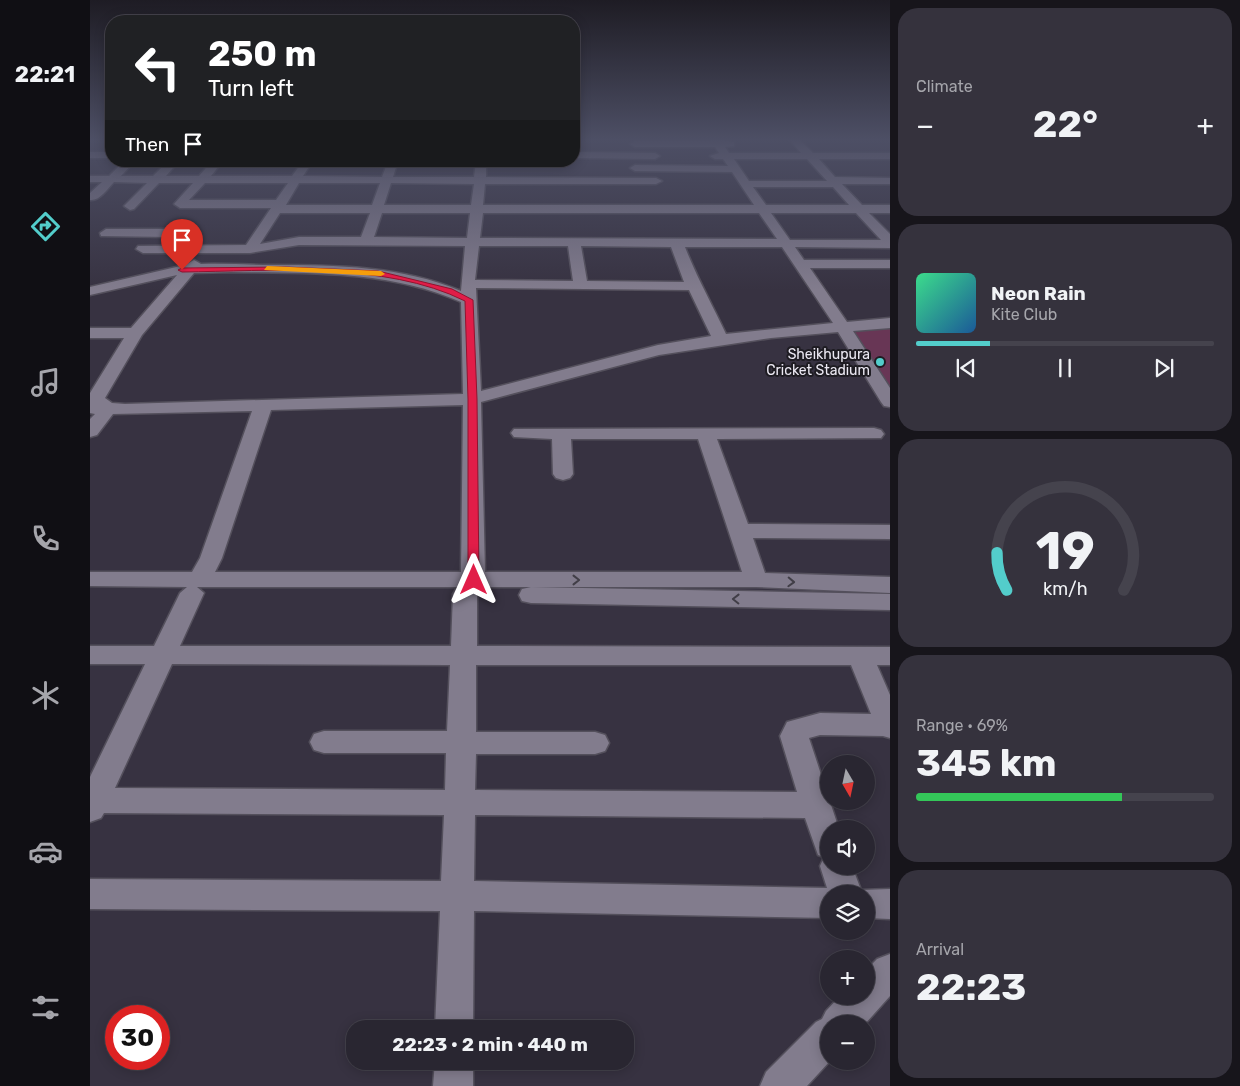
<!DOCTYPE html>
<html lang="en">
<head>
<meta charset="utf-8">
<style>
	:root { --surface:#292631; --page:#35323d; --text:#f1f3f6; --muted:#a5a5ab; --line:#45434d; --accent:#53cdcb }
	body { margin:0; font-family:Rubik,sans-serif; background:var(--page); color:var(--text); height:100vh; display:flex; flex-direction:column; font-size:19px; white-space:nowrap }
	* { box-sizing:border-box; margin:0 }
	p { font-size:16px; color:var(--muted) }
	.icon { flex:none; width:28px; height:28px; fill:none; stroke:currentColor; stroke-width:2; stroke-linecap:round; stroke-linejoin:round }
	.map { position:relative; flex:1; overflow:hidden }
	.drawer { display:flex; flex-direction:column; gap:8px; padding:8px; background:#17151b; width:350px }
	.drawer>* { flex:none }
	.banner { position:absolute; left:15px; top:15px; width:475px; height:152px; border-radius:20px; box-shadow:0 2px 12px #0003,0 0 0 1px var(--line); background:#202124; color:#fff; overflow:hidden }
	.needle { width:32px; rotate:171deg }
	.buttons { position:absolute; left:730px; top:755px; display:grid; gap:10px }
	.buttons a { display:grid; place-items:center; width:55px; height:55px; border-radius:50%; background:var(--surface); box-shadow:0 2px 12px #0003,0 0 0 1px var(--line); font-size:25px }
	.speed { position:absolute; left:15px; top:1005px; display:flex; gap:10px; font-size:25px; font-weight:700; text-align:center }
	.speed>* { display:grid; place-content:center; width:65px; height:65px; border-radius:50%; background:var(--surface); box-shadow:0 2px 12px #0003,0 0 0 1px var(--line); line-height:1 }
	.speed .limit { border:8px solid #d22; background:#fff; color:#111 }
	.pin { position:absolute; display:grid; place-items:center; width:42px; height:42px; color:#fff; margin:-51px -21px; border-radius:50% 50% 50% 0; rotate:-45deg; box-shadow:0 0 5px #0007 }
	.pin .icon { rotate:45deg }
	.me { position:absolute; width:55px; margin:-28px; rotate:0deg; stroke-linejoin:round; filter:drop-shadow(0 0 4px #0008) }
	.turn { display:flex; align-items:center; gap:18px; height:105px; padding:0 20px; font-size:22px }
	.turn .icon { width:65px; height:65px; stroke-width:2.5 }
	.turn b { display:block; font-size:35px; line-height:42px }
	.then { display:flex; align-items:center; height:48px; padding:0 20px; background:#0003; gap:10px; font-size:19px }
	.big { font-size:38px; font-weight:700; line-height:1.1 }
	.drawer .card { flex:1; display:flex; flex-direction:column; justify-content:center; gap:8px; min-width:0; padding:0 18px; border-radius:20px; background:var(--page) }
	.drawer .dial { align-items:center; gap:0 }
	.dial svg { height:130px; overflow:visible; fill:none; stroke:var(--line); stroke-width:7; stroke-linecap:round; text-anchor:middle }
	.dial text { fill:var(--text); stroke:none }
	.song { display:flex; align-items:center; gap:15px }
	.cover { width:60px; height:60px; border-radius:8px; background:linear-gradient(135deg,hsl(150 70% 55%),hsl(210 70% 35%)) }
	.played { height:5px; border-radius:2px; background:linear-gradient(90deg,var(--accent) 25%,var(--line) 25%) }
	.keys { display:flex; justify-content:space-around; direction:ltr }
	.heat { display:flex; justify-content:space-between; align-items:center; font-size:28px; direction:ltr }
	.charge { height:8px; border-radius:4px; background:linear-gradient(90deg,#34c759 69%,var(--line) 0) }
	.trip { position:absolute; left:256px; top:1020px; width:288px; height:50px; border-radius:20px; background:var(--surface); box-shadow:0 2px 12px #0003,0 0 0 1px var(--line); font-weight:700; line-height:50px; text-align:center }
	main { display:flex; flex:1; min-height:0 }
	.menu { display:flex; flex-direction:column; width:90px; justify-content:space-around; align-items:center; background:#100f14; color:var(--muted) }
	.menu .icon { width:35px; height:35px }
	.menu .on { color:var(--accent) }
	.menu b { font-size:22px; color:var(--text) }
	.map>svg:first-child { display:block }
</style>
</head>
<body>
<main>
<nav class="menu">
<b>22:21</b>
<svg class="icon on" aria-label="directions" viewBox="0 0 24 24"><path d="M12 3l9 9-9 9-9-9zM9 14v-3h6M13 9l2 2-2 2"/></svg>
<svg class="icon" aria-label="music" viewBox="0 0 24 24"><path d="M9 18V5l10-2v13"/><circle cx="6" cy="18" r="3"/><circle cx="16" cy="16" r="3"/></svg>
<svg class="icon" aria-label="phone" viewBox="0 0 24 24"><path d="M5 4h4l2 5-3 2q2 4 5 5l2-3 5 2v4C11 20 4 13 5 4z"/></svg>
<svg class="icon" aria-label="climate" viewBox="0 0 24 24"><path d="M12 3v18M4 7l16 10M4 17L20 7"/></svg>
<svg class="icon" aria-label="car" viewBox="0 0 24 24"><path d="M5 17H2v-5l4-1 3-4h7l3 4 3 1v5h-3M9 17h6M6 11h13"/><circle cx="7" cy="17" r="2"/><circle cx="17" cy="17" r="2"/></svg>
<svg class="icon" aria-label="filters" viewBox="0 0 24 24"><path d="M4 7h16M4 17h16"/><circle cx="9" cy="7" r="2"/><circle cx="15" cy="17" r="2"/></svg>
</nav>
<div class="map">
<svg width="800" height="1086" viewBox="0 0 800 1086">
	<rect width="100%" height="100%" fill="#373241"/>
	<!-- green -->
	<path fill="#683655" d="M800,326v68l-41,-65z"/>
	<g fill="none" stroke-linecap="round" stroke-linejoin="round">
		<!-- minor casing -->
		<g stroke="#54505c" stroke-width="3">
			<g id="minor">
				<path d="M619,138l25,4v4l-9,1 4,6h72l-13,-15h10l15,15h77v6h-71l16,18 55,1v6h-48l20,21h28v8h-21l21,21v14l-95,-1 9,13h86v8h-80l37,54 43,-4v10l-37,3 37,57v19l-6,-1 -3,-4 -43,-70 -67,6 -112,17 -178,47 4,170h257l-44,-133h-127l2,35 -3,4 -7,2 -7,-2 -3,-4 -1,-35 -38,-2 -3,-4 3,-4 360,-1 7,2 3,4 -3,4 -164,1 31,85 142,1v14l-137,-1 12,35 125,4v16l-134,-6h-288l6,2 3,5v52l413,1v18h-13l13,30v43l-7,-2 -63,-1 -11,3 30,91h-10v37h23l9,24 29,-1v30l-24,-1v-24h-37v24l-355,-7 -1,118h-38l5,-118 -350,-2v-30l351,2 3,-66 -340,-2 -3,5 -11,4v-45l55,-113h-55v-18h64l26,-53 7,-6 -97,-1v-14h102l8,-14 52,-147 -139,3 -16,21 -7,2v-18l5,-5 -5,-1v-20l34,-55h-34v-10h41l46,-53 -87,20v-8l95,-22 9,-5 7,4c24,-1 48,1 72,1 64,0 129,1 188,26l4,-45 -166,-1 -49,8h-107l-7,-4 2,-3 108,-1 25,-37h-91l-6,-4 19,-21h-34l-25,26 -4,1 -6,-4 23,-23 -33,-1c-7,7 -14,19 -24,18v-7l12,-11h-12v-6h19l15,-15h11l-14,15h32l15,-15h11l-13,15h33l13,-15h11l-12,15h81l11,-15h10l-10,15 79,1 6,-16h10l-5,16h81l2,-16h10v16l170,1 6,3 -6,3h-171l-2,21h271l-22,-33 -97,-1 -5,-3 5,-3 93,1 -5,-7h-8l-5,-3 9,-3 -4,-6h-80l-5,-3 5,-3h76zM644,159h73l20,22h-78zM115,183h83l-12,17h-87zM209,183h81l-8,22h-86zM301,183l83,1 -3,21h-87zM663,187h80l16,18h-83zM190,213h90l-9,24h-62l-39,7zM292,213h88l-3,25 -93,-1zM393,213h276l18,26 -297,-1zM681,213h85l25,27h-91zM389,246h89l5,35 -98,-1zM491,246l90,1 13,35 -97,-1zM595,247h97l51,76 -107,11c-14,-30 -29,-56 -41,-87zM141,272c78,1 157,-2 230,30l2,92 -338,10 -13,-1 -7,-5 37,-63 52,-62zM386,288l213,2 22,46 -53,9 -177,46zM373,405l-2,167h-246l7,-14 49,-148zM107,587h265l-6,2 -3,5 -2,52h-271l24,-53zM82,664l278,1 -3,66h-123l-10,3 -4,8 4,8 10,3h122l-1,37 -330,-2zM386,665h375l20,49 -51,-1 -33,9 -7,14 17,56 -322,-2 1,-36h119l10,-3 4,-8 -4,-8 -10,-3h-119zM385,815l330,3 13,37 6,2 -4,9 7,22 -353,-7z"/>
				<rect x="0" y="152" width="21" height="6"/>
				<path d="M484,152l81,1 5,3 -5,3 -81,-1z"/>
				<path d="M16,229h64l6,4 -6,4 -69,-1 -1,-3z"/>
				<path d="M441,587l359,7v16l-359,-7 -9,-2 -3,-6 3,-6z"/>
				<path d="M800,954v42l-25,28h-36l1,37 -23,25h-47l6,-14 50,-50 6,-3 4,-8 14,-15h26v-26l11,-11z"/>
				<path d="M345,1061h38v25h-40z"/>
			</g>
		</g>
		<!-- minor -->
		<use href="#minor" fill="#827c8d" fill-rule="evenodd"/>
	</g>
	<!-- one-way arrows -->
	<defs><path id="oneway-chevron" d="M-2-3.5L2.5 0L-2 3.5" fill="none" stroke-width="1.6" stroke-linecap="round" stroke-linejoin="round" transform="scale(1.25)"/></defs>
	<g stroke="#413e47">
		<use href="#oneway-chevron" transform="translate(486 580)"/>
		<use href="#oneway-chevron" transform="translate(701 582) rotate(2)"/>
		<use href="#oneway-chevron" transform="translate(646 599) rotate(-179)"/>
	</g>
	<!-- sky -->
	<linearGradient id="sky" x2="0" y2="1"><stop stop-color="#1e1c24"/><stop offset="0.48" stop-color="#4d4f65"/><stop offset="1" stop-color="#4d4f65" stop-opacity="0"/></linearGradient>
	<rect width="800" height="290" fill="url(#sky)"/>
	<!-- route -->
	<path fill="#e11d48" stroke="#92132f" d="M195,267l93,4 74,18 21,11 4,99 2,181 -1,3h-9l-1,-3v-181l-3,-98c-80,-40 -196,-30 -283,-29l-4,-2 4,-2z"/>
	<!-- slow -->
	<path fill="#f59e0b" d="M177,266l114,5 4,3 -4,2 -117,-6z"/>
	<!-- markers -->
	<circle fill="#53cdcb" stroke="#1e1c22" stroke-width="2" cx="790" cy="362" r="5"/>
	<g text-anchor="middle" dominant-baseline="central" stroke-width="4" stroke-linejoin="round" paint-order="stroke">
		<!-- far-poi labels -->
		<g font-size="14" fill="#ece9f3" stroke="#1e1c22" text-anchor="end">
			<text x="780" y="354">Sheikhupura<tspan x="780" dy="16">Cricket Stadium</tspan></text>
		</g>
	</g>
</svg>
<div class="buttons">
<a><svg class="needle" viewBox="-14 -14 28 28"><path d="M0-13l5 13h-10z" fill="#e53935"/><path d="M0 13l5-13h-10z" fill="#a5a5ab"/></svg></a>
<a><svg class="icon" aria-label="sound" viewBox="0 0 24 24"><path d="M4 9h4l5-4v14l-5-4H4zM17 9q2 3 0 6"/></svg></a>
<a><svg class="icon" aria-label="layers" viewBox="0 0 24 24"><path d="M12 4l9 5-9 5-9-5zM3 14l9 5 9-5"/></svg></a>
<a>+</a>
<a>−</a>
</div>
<div class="speed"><div class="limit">30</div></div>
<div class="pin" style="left:92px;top:270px;background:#d93025"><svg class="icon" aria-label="arrive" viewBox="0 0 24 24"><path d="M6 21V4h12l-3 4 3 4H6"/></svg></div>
<svg class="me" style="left:384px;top:580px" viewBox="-20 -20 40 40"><path d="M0-17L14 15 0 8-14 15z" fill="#e11d48" stroke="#fff" stroke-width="4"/></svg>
<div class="trip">22:23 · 2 min · 440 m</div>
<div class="banner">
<div class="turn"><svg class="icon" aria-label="left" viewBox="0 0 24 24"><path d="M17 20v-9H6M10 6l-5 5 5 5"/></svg><div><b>250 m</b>Turn left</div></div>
<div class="then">Then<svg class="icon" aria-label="arrive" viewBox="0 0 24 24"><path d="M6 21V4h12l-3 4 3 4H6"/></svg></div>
</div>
</div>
<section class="drawer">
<div class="card"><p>Climate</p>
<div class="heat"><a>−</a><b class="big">22°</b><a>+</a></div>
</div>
<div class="card">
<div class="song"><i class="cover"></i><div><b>Neon Rain</b><p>Kite Club</p></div></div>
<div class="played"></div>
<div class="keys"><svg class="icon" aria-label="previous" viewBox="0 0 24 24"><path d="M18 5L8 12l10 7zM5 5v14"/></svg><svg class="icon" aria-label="pause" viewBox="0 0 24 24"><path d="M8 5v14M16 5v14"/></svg><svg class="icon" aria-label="next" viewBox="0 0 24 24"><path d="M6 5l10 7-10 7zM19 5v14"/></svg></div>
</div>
<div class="card dial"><svg viewBox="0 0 100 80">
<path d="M14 69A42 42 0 1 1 86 69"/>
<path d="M14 69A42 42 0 0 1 8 46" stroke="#53cdcb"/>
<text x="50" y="56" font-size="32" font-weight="700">19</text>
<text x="50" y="72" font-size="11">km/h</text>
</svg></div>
<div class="card"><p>Range · 69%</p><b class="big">345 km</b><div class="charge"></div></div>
<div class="card"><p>Arrival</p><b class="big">22:23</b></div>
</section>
</main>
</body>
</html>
